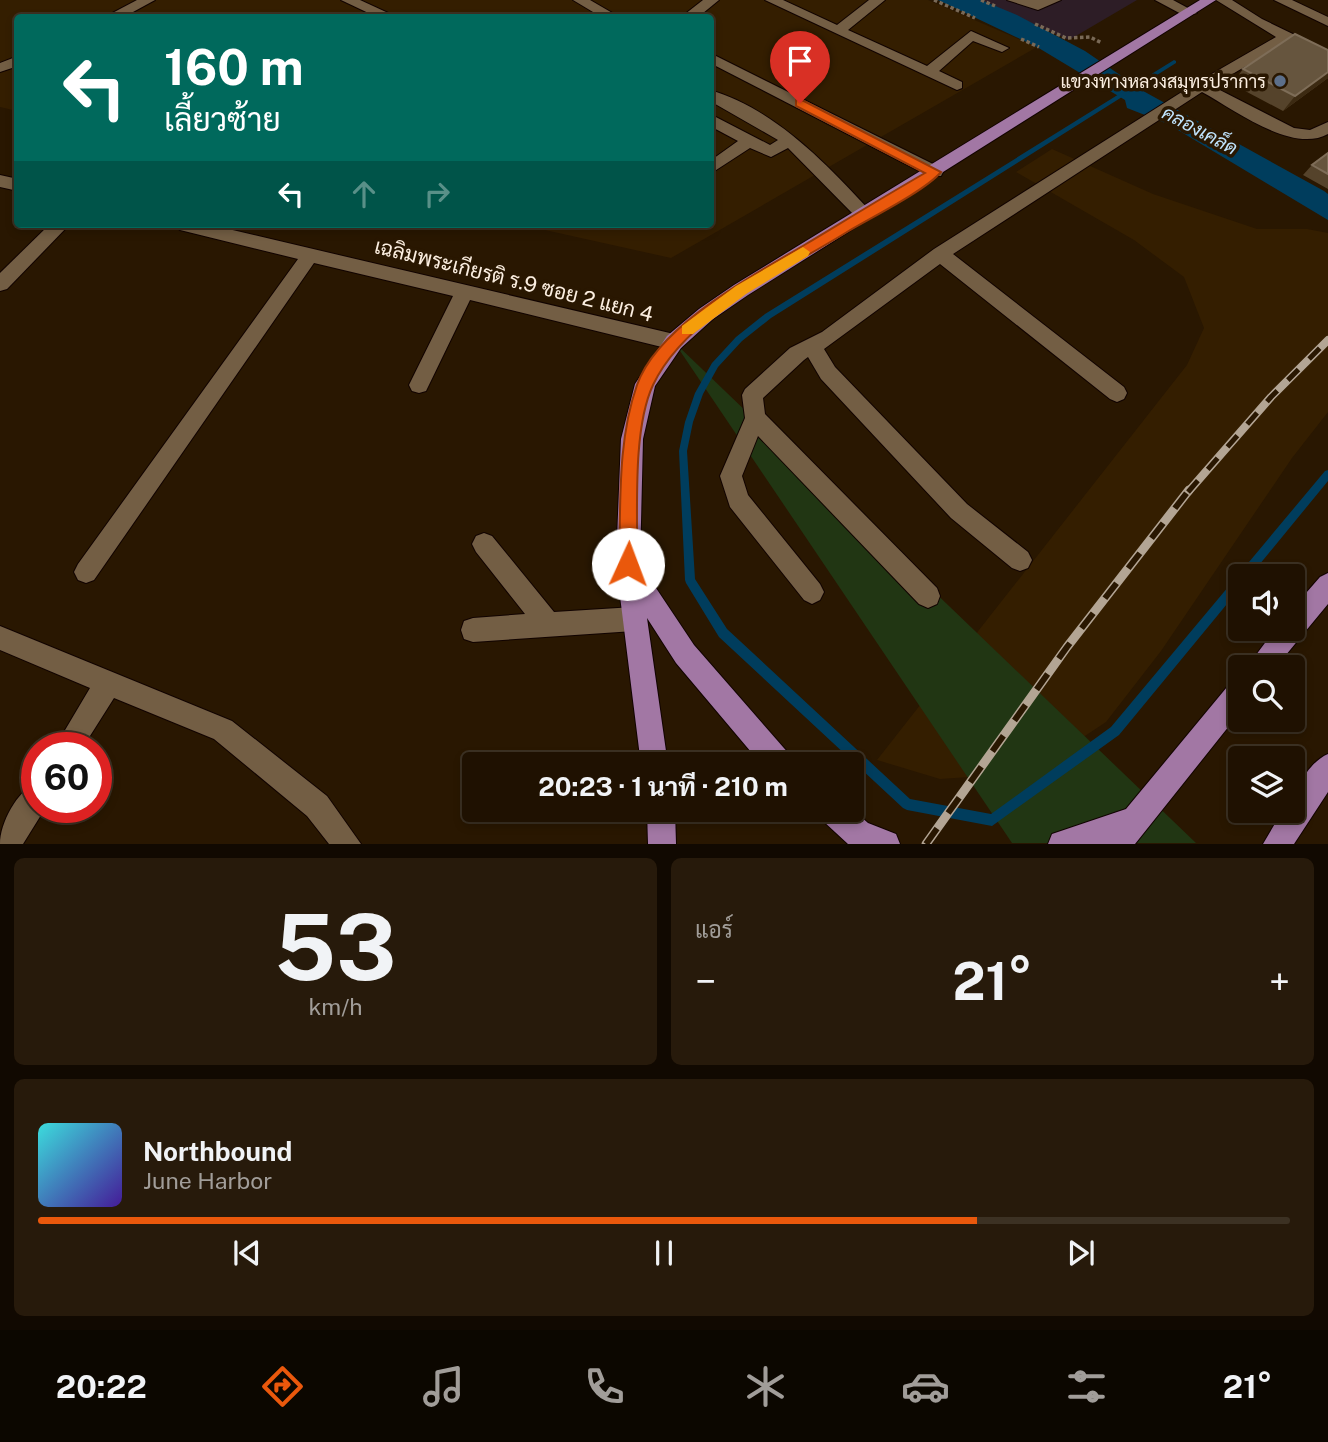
<!DOCTYPE html>
<html lang="th">
<head>
<meta charset="utf-8">
<style>
	:root { --surface:#1f1101; --page:#271a0b; --text:#f1f3f6; --muted:#a19d99; --line:#3c3123; --accent:#ea580c }
	body { margin:0; font-family:"Public Sans",Sarabun,sans-serif; background:var(--page); color:var(--text); height:100vh; display:flex; flex-direction:column; font-size:26px; white-space:nowrap }
	* { box-sizing:border-box; margin:0 }
	p { font-size:23px; color:var(--muted) }
	.icon { flex:none; width:38px; height:38px; fill:none; stroke:currentColor; stroke-width:2; stroke-linecap:round; stroke-linejoin:round }
	.map { position:relative; height:844px; overflow:hidden }
	.sheet { display:flex; flex-direction:column; gap:14px; padding:14px; background:#110901; flex:1 }
	.sheet>* { flex:none }
	.hud { position:absolute; left:14px; top:14px; width:700px; height:214px; border-radius:7px; box-shadow:0 4px 10px #0003,0 0 0 2px var(--line); background:#00695c; color:#fff; overflow:hidden }
	.buttons { position:absolute; left:1228px; top:564px; display:grid; gap:14px }
	.buttons a { display:grid; place-items:center; width:77px; height:77px; border-radius:7px; background:var(--surface); box-shadow:0 4px 10px #0003,0 0 0 2px var(--line); font-size:35px }
	.speed { position:absolute; left:21px; top:732px; display:flex; gap:14px; font-size:35px; font-weight:700; text-align:center }
	.speed>* { display:grid; place-content:center; width:91px; height:91px; border-radius:50%; background:var(--surface); box-shadow:0 4px 10px #0003,0 0 0 2px var(--line); line-height:1 }
	.speed .limit { border:10px solid #d22; background:#fff; color:#111 }
	.pin { position:absolute; display:grid; place-items:center; width:60px; height:60px; color:#fff; margin:-72px -30px; border-radius:50% 50% 50% 0; rotate:-45deg; box-shadow:0 0 7px #0007 }
	.pin .icon { rotate:45deg }
	.me { position:absolute; width:77px; margin:-38px; rotate:2deg; stroke-linejoin:round; filter:drop-shadow(0 0 5px #0008) }
	.turn { display:flex; align-items:center; gap:24px; height:147px; padding:0 35px; font-size:32px }
	.turn .icon { width:91px; height:91px; stroke-width:2.5 }
	.turn b { display:block; font-size:49px; line-height:60px }
	.lanes { display:flex; align-items:center; height:66px; padding:0 35px; background:#0003; justify-content:center; gap:35px; direction:ltr }
	.lanes .off { opacity:.35 }
	.big { font-size:52px; font-weight:700; line-height:1.1 }
	.sheet .card { flex:1; display:flex; flex-direction:column; justify-content:center; gap:10px; min-width:0; padding:0 24px; border-radius:10px; background:var(--page) }
	.sheet .dial { align-items:center; gap:0 }
	.dial b { font-size:91px; line-height:1 }
	.song { display:flex; align-items:center; gap:21px }
	.cover { width:84px; height:84px; border-radius:10px; background:linear-gradient(135deg,hsl(180 70% 55%),hsl(260 70% 35%)) }
	.played { height:7px; border-radius:4px; background:linear-gradient(90deg,var(--accent) 75%,var(--line) 75%) }
	.keys { display:flex; justify-content:space-around; direction:ltr }
	.heat { display:flex; justify-content:space-between; align-items:center; font-size:38px; direction:ltr }
	.sheet .tiles { flex:1; display:grid; gap:14px; grid-template-columns:1fr 1fr }
	.card:last-child { grid-column:span 2 }
	.trip { position:absolute; left:462px; top:752px; width:402px; height:70px; border-radius:7px; background:var(--surface); box-shadow:0 4px 10px #0003,0 0 0 2px var(--line); font-weight:700; line-height:70px; text-align:center }
	.dock { display:flex; height:112px; justify-content:space-around; align-items:center; background:#0c0700; color:var(--muted) }
	.dock .icon { width:49px; height:49px }
	.dock .selected { color:var(--accent) }
	.dock b { font-size:32px; color:var(--text) }
	.map>svg:first-child { display:block }
</style>
</head>
<body>
<div class="map">
<svg width="1328" height="844" viewBox="0 0 1328 844">
	<rect width="100%" height="100%" fill="#291701"/>
	<!-- commercial -->
	<path fill="#2d1d26" d="M981,0h156l-68,40z"/>
	<!-- built -->
	<g fill="#341e00">
		<path d="M0,0h928l109,47 -366,211 -153,-34h192v-206h-692l-1,93 -17,-4z"/>
		<path d="M1052,149l101,45 104,35h50l21,4v179l-36,46 -131,193 -55,71 -77,51 -89,6 -63,-19 310,-395 17,-37 -20,-51 -50,-37 -118,-68z"/>
	</g>
	<!-- green -->
	<path fill="#213613" d="M674,342l522,501h-184z"/>
	<!-- water -->
	<path fill="#003d5d" d="M938,0h43l36,15 68,36 60,41 179,99 4,3v26l-160,-96 -41,-16 -2,-8 -88,-53z"/>
	<g fill="none" stroke-linecap="round" stroke-linejoin="round">
		<!-- stream -->
		<path fill="#003d5d" fill-rule="evenodd" d="M1174,60l2,1v2l-405,255 -29,23 -24,26 -15,27 -10,28 -6,29 8,128 32,50 183,170 81,15 120,-87 214,-256 3,-1v11l-78,95h-9v11l-122,148 -127,91 -85,-16 -4,-2 -184,-171 -33,-54 -1,-3 -6,-129 6,-29 10,-29 17,-30 24,-26 29,-23z"/>
		<!-- minor casing -->
		<g stroke="#110300" stroke-width="2">
			<g id="minor">
				<path d="M137,0h18l-33,18h-19z"/>
				<path d="M341,0h19l39,18h-20z"/>
				<path d="M573,0h17l31,18h-18z"/>
				<path d="M703,0h16l-22,18h-17z"/>
				<path d="M765,0h18l54,25 32,-25h16l-37,30 79,36 44,-35 38,17 -7,4 -29,-11 -34,30 23,11v6l-5,2z"/>
				<path d="M1007,0h54l-23,10z"/>
				<path d="M1155,0h18l24,13 -12,3z"/>
				<path d="M1216,0h16l30,19 66,32v10l-41,-19 -75,44 82,42 16,2 18,-8v12c-36,20 -93,-24 -126,-42l-249,162 171,133 3,6 -3,6 -7,3 -7,-3 -170,-135 -116,85 11,18 132,137 61,48 4,8 -4,8 -8,3 -8,-3 -61,-50 -130,-139 -13,-22 -4,3 -41,38 2,16 172,174 3,8 -3,8 -9,4 -9,-4 -161,-168 -16,40 6,19 72,89 4,8 -4,8 -8,4 -8,-4 -74,-93 -10,-31 25,-58 -3,-23 3,-6 45,-41 32,-16 112,-83 262,-166 80,-46z"/>
				<path d="M1274,0h18l36,17v9z"/>
				<path d="M710,53l231,115 2,4 -2,4h-12l-219,-113z"/>
				<path d="M18,56v10l-18,6v-9z"/>
				<path d="M710,90c63,18 117,74 160,121l3,4 -3,4h-12l-70,-71 -17,9 -21,-9 -40,26v-13l28,-20 -28,-15v-12l60,31 8,-5 -68,-39z"/>
				<path d="M0,175l18,4v12l-18,-4z"/>
				<path d="M50,224h20l-63,65 -7,2v-18z"/>
				<path d="M171,224h36l467,110 7,2 3,6 -3,6 -7,2 -204,-50 -44,91 -7,2 -7,-2 -3,-6 44,-89 -139,-33 -220,317 -8,3 -8,-3 -4,-8 4,-8 220,-305 -118,-29z"/>
				<path d="M484,533l8,3 62,76 80,-5 9,3 3,9 -3,9 -9,3 -161,11 -9,-3 -3,-9 3,-9 9,-3 52,-4 -49,-62 -4,-8 4,-8z"/>
				<path d="M0,626l232,95 95,75 34,48h-32l-22,-28 -93,-77 -100,-41 -31,49h-28l35,-59 -90,-38z"/>
				<path d="M37,782v25h9l-23,37h-23c0,-21 17,-53 37,-62z"/>
			</g>
		</g>
		<!-- major casing -->
		<g stroke="#110300" stroke-width="2">
			<g id="major">
				<path d="M1200,0h16l-468,295 -35,24 -32,29 -26,38 -12,53 -3,125 54,81 96,110 3,10h-31l-86,-102 -29,-45 21,147h-27l-25,-201 5,-125 14,-55 32,-48 32,-27 35,-24z"/>
				<path d="M1328,573v31l-52,63h-29l29,-39h17v-20l27,-31z"/>
				<path d="M1241,677v34l-106,133h-87l4,-10 74,-25 106,-128z"/>
				<path d="M1328,754v38l-34,52h-31l20,-34h10c0,-20 16,-48 35,-56z"/>
				<path d="M852,809l16,14 28,11 4,10h-52l-26,-24 -4,-10z"/>
				<path d="M647,810h28l1,34h-28z"/>
			</g>
		</g>
		<!-- path -->
		<g stroke="#796956" stroke-width="3.5" stroke-dasharray="3.5 2.5" stroke-linecap="butt">
			<path d="M934,0l41,18"/>
			<path d="M981,0l14,6"/>
			<path d="M1035,24l31,14 24,-1 12,6"/>
			<path d="M1021,39l18,8"/>
		</g>
		<!-- minor -->
		<use href="#minor" fill="#735e44" fill-rule="evenodd"/>
		<!-- major -->
		<use href="#major" fill="#a277a4" fill-rule="evenodd"/>
		<!-- rail-far1 casing -->
		<g stroke="#b3a594" stroke-width="8">
			<path id="rail-far1" d="M1188,492l83,-95 57,-57"/>
		</g>
		<!-- rail casing -->
		<g stroke="#b3a594" stroke-width="9">
			<path id="rail" d="M926,844l141,-197 122,-157"/>
		</g>
		<!-- rail-far1 -->
		<use href="#rail-far1" stroke="#291701" stroke-width="5" stroke-dasharray="15" stroke-linecap="butt"/>
		<!-- rail -->
		<use href="#rail" stroke="#291701" stroke-width="6" stroke-dasharray="19" stroke-linecap="butt"/>
	</g>
	<!-- wall -->
	<g fill="#55432b">
		<path d="M1328,50v28l-45,33 -51,-27 11,-15z"/>
		<path d="M1328,153v36l-25,-14 9,-10z"/>
	</g>
	<!-- shaded-wall -->
	<path fill="#3c2a12" d="M1328,72v6l-45,33 12,-15z"/>
	<!-- building -->
	<g fill="#66553e" stroke="#7e6d58" stroke-width="2">
		<path d="M1295,34l33,16v22l-33,24 -52,-27z"/>
		<path d="M1328,153v21l-16,-9z"/>
	</g>
	<!-- route -->
	<path fill="#ea580c" stroke="#983908" stroke-width="2" d="M800,99l141,73c-16,19 -71,46 -94,60 -63,39 -161,83 -194,153 -21,45 -15,129 -16,179l-3,6 -6,3 -7,-3 -2,-6c2,-60 -2,-122 18,-179 21,-60 117,-110 169,-141 40,-24 79,-48 119,-71l-129,-67v-6z"/>
	<!-- slow -->
	<path fill="#f59e0b" d="M803,247l7,5 -2,4 -62,38 -53,40h-11v-8l54,-40z"/>
	<!-- markers -->
	<circle fill="#5c6f8a" stroke="#291701" stroke-width="2.5" cx="1280" cy="81" r="7"/>
	<g text-anchor="middle" dominant-baseline="central" stroke-width="7" stroke-linejoin="round" paint-order="stroke">
		<!-- far-poi labels -->
		<g font-size="18" fill="#fbeee0" stroke="#291701" text-anchor="end">
			<text x="1266" y="81">แขวงทางหลวงสมุทรปราการ</text>
		</g>
		<!-- far-water labels -->
		<g font-size="19" font-style="italic" fill="#c0e4fd" stroke="#291701">
			<text transform="translate(1200 130) rotate(28)">คลองเคล็ด</text>
		</g>
		<!-- street labels -->
		<g font-size="21" fill="#fbeee0" stroke="#291701">
			<text transform="translate(514 280) rotate(14)">เฉลิมพระเกียรติ ร.9 ซอย 2 แยก 4</text>
		</g>
	</g>
</svg>
<div class="buttons">
<a><svg class="icon" aria-label="sound" viewBox="0 0 24 24"><path d="M4 9h4l5-4v14l-5-4H4zM17 9q2 3 0 6"/></svg></a>
<a><svg class="icon" aria-label="search" viewBox="0 0 24 24"><circle cx="10" cy="10" r="6"/><path d="M15 15l6 6"/></svg></a>
<a><svg class="icon" aria-label="layers" viewBox="0 0 24 24"><path d="M12 4l9 5-9 5-9-5zM3 14l9 5 9-5"/></svg></a>
</div>
<div class="speed"><div class="limit">60</div></div>
<div class="pin" style="left:800px;top:103px;background:#d93025"><svg class="icon" aria-label="arrive" viewBox="0 0 24 24"><path d="M6 21V4h12l-3 4 3 4H6"/></svg></div>
<svg class="me" style="left:628px;top:564px" viewBox="-20 -20 40 40"><circle r="19" fill="#fff"/><path d="M0-13L10 11 0 6-10 11z" fill="#ea580c"/></svg>
<div class="trip">20:23 · 1 นาที · 210 m</div>
<div class="hud">
<div class="turn"><svg class="icon" aria-label="left" viewBox="0 0 24 24"><path d="M17 20v-9H6M10 6l-5 5 5 5"/></svg><div><b>160 m</b>เลี้ยวซ้าย</div></div>
<div class="lanes"><svg class="icon" aria-label="left" viewBox="0 0 24 24"><path d="M17 20v-9H6M10 6l-5 5 5 5"/></svg><svg class="icon off" aria-label="ahead" viewBox="0 0 24 24"><path d="M12 20V5M6 11l6-6 6 6"/></svg><svg class="icon off" aria-label="right" viewBox="0 0 24 24"><path d="M7 20v-9h11M14 6l5 5-5 5"/></svg></div>
</div>
</div>
<section class="sheet">
<div class="tiles">
<div class="card dial"><b>53</b><p>km/h</p></div>
<div class="card"><p>แอร์</p>
<div class="heat"><a>−</a><b class="big">21°</b><a>+</a></div>
</div>
<div class="card">
<div class="song"><i class="cover"></i><div><b>Northbound</b><p>June Harbor</p></div></div>
<div class="played"></div>
<div class="keys"><svg class="icon" aria-label="previous" viewBox="0 0 24 24"><path d="M18 5L8 12l10 7zM5 5v14"/></svg><svg class="icon" aria-label="pause" viewBox="0 0 24 24"><path d="M8 5v14M16 5v14"/></svg><svg class="icon" aria-label="next" viewBox="0 0 24 24"><path d="M6 5l10 7-10 7zM19 5v14"/></svg></div>
</div>
</div>
</section>
<nav class="dock">
<b>20:22</b>
<svg class="icon selected" aria-label="directions" viewBox="0 0 24 24"><path d="M12 3l9 9-9 9-9-9zM9 14v-3h6M13 9l2 2-2 2"/></svg>
<svg class="icon" aria-label="music" viewBox="0 0 24 24"><path d="M9 18V5l10-2v13"/><circle cx="6" cy="18" r="3"/><circle cx="16" cy="16" r="3"/></svg>
<svg class="icon" aria-label="phone" viewBox="0 0 24 24"><path d="M5 4h4l2 5-3 2q2 4 5 5l2-3 5 2v4C11 20 4 13 5 4z"/></svg>
<svg class="icon" aria-label="climate" viewBox="0 0 24 24"><path d="M12 3v18M4 7l16 10M4 17L20 7"/></svg>
<svg class="icon" aria-label="car" viewBox="0 0 24 24"><path d="M5 17H2v-5l4-1 3-4h7l3 4 3 1v5h-3M9 17h6M6 11h13"/><circle cx="7" cy="17" r="2"/><circle cx="17" cy="17" r="2"/></svg>
<svg class="icon" aria-label="filters" viewBox="0 0 24 24"><path d="M4 7h16M4 17h16"/><circle cx="9" cy="7" r="2"/><circle cx="15" cy="17" r="2"/></svg>
<b>21°</b>
</nav>
</body>
</html>
